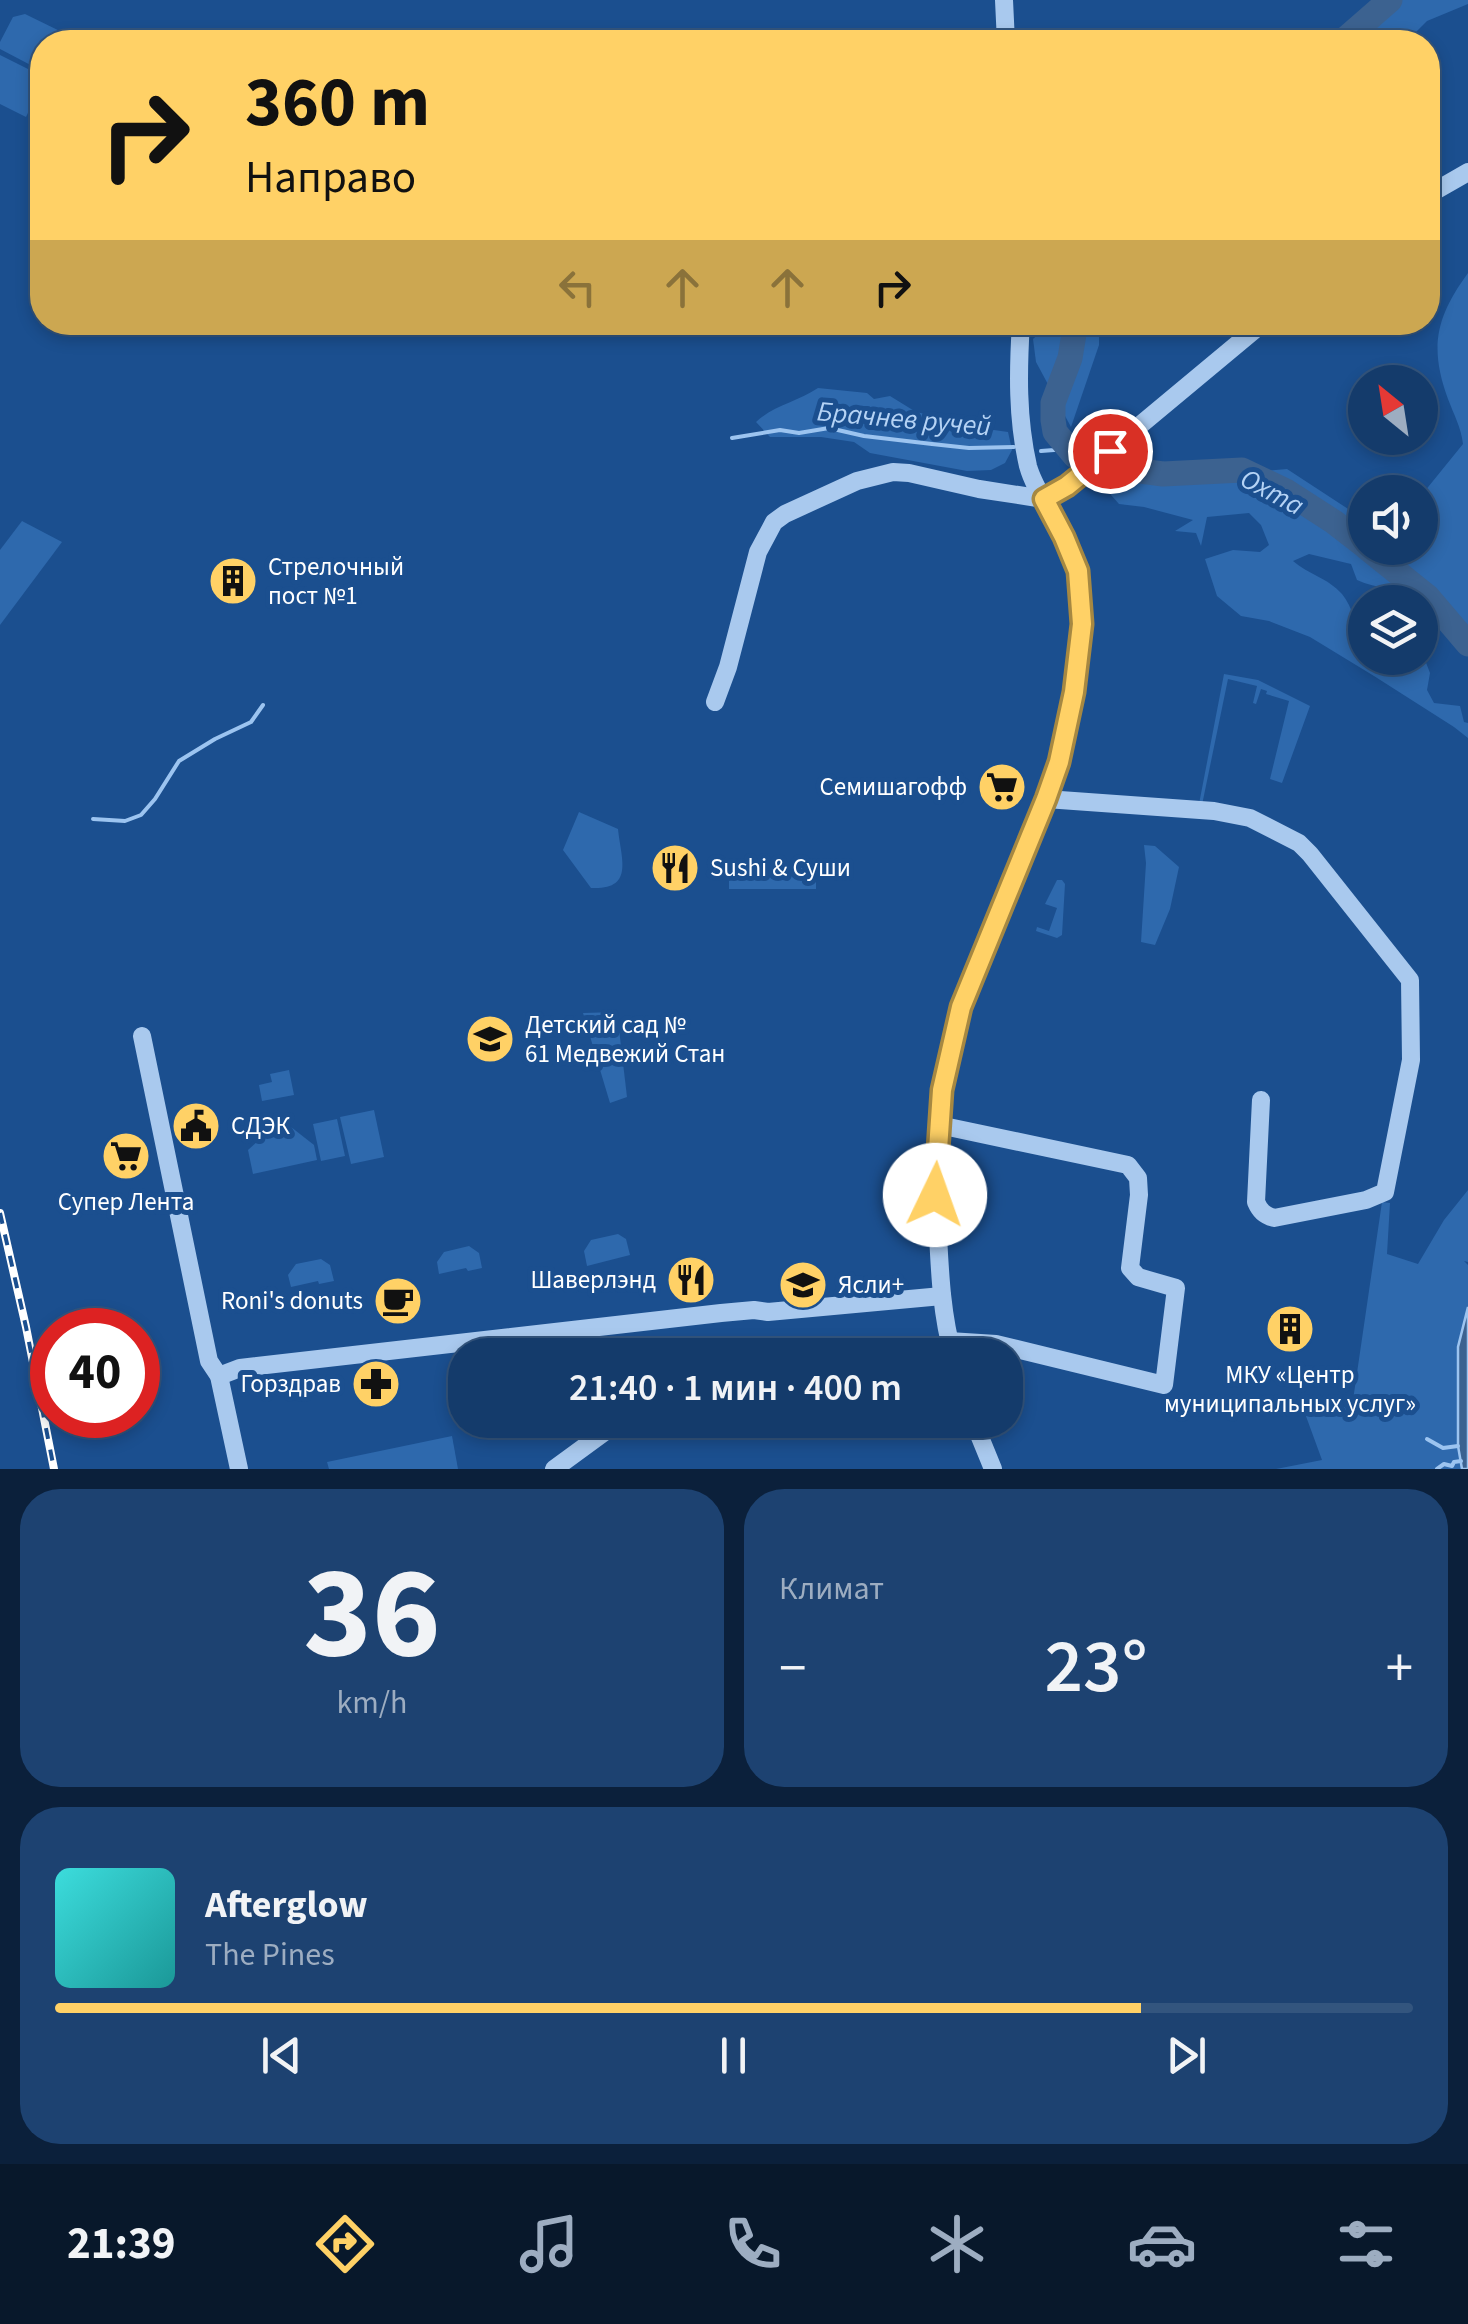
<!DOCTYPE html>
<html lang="ru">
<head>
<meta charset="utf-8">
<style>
	:root { --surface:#143b6b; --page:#1d4271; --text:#f1f3f6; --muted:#9dadc1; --line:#33557e; --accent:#ffd166 }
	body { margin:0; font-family:"Source Sans 3",sans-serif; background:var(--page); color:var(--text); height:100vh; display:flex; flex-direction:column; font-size:38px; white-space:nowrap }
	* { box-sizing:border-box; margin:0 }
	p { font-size:32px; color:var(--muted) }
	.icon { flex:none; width:55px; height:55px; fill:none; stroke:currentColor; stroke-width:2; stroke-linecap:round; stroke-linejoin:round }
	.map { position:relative; height:1469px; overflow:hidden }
	.details { display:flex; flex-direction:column; gap:20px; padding:20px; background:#0b203b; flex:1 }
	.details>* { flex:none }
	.banner { position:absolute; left:30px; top:30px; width:1410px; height:305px; border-radius:40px; box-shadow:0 5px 15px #0003,0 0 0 2px var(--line); background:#ffd166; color:#111; overflow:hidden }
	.needle { width:65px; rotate:330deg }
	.tools { position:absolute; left:1348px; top:365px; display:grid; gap:20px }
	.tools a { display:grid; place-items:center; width:90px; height:90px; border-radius:50%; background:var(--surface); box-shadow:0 5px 15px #0003,0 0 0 2px var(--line); font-size:50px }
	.speed { position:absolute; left:30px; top:1308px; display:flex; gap:20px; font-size:50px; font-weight:700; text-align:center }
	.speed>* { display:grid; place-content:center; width:130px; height:130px; border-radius:50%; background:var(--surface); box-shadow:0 5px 15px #0003,0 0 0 2px var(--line); line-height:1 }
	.speed .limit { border:15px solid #d22; background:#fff; color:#111 }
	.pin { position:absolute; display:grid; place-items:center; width:85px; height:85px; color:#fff; margin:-42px; border:5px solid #fff; border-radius:50%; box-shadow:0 2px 10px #0007 }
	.me { position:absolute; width:110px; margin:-55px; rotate:3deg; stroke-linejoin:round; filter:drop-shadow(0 0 8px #0008) }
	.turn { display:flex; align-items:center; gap:35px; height:210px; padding:0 50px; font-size:45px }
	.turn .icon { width:130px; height:130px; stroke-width:2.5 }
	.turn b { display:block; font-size:70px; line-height:85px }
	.lanes { display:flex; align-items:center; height:95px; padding:0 50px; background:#0003; justify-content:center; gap:50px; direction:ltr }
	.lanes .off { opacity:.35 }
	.big { font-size:75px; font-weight:600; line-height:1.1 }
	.details .widget { flex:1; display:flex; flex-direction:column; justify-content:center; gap:15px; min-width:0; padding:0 35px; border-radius:40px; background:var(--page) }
	.details .dial { align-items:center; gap:0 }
	.dial b { font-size:130px; line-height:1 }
	.song { display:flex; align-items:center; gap:30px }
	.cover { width:120px; height:120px; border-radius:15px; background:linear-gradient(135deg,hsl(180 70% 55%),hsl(180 70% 35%)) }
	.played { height:10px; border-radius:5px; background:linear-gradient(90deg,var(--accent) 80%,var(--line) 80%) }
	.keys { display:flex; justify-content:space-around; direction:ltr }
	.heat { display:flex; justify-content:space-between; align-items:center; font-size:55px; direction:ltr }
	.details .tiles { flex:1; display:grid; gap:20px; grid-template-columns:1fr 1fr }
	.widget:last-child { grid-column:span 2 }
	.trip { position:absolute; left:448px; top:1338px; width:575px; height:100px; border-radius:40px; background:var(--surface); box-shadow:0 5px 15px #0003,0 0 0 2px var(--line); font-weight:600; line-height:100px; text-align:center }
	.tab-bar { display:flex; height:160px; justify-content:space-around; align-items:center; background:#08182b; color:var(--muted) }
	.tab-bar .icon { width:70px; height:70px }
	.tab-bar .active { color:var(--accent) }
	.tab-bar b { font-size:45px; color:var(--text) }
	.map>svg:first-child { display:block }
</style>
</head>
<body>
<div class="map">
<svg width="1468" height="1469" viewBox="0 0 1468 1469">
	<rect width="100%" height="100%" fill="#1b4f8f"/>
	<!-- green -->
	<g fill="#2e69ad">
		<path d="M1379,0h89v4l-41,17 -21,21h-86z"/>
		<path d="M25,14l43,21 -4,7h-22v29l-42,-22v-7l13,-25z"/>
		<path d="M0,55l42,21v8l-16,33 -26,-13z"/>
		<path d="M1468,273v380c-12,-13 -35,-46 -49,-54 -19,-11 -43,-10 -62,-19l-6,-16 -42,-10 -16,7c15,13 35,17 49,33 11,13 13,32 23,45v19h24l19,7 5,-3 12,-2 5,13 -3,17 7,13 26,3 4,16 4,1v15l-14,-11 -80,-51 -64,-39 -41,-16 -28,-5 -24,-20 -12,-37 28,-9 27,2 9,-7 -8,-20 -12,-12 -42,4 -6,29 -5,-13 -21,-2 18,-11 -49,-13 -25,-3 -8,-9 1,-17 37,3 138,-12 78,51v28h55v-51l43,-53c-2,-17 -9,-29 -15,-45 -19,-52 -12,-82 20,-126z"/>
		<path d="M1051,323h48v22l-28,82 -35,-65 -3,-23z"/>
		<path d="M818,388l49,5 7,6 16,-3 26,16 22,5 18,19 38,-6 14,2 4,18 -7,13 -14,7 -24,1 -97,-18 -16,-11 -33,-5h-51l-14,-15c18,-17 41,-20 62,-34z"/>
		<path d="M22,521l40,21 -62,83v-75z"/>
		<path d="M1224,674l34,6 52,26 -28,77 -12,-4 19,-78 -23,-7 1,-3 -6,-2 -5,15 -3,-1 4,-17 -29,-7 -26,126 -3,-1z"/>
		<path d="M579,812l39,17c3,30 17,61 -27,59l-28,-38z"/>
		<path d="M1144,845l11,1 24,21 -9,42 -15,36 -14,-3 5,-79z"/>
		<rect x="729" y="868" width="87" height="21"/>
		<path d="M1057,880h5l3,4 -3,51 -5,3 -21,-7 1,-4 12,4 8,-23 -12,-4z"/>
		<path d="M617,1012l10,85 -17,6 -27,-90z"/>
		<path d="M289,1070l5,25 -32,6 -3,-16 13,-3 -2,-8z"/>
		<path d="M374,1110l10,47 -33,7 -11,-47z"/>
		<path d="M337,1119l8,37 -24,5 -8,-37z"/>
		<path d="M291,1127l23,18 3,15 -64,14 -5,-24 20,-18z"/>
		<path d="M1468,1190v72l-4,-1 4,4v42l-10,40v99l4,23h-186l46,-9 -19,-52 49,-1 30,-205 8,1 -3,51 31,10 26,-44z"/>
		<path d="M618,1234l8,5 4,16 -43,11 -3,-15 7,-11z"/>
		<path d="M469,1246l10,7 3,15 -14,3 -2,-3 -27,6 -2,-12 7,-10z"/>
		<path d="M321,1259l9,6 4,16 -15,3 -1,-3 -27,6 -3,-12 8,-11z"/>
		<path d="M452,1436l6,33h-129l-2,-7z"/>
	</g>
	<!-- water -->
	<path fill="#3c6290" stroke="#9cc4f0" stroke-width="2.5" d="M1468,1307v162h-6l-4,-23v-99z"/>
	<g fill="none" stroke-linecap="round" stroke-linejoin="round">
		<!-- stream -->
		<g stroke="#9cc4f0" stroke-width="4">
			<path d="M732,438l48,-8 19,3 30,-5 35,8 68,8 37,4 45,-1"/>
			<path d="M1041,451l13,-1 9,-6"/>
			<path d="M93,819l32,2 16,-6 14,-16 24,-38 36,-22 36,-17 12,-17"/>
			<path d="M1427,1439l16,9 15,-2"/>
			<path d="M1437,1469l7,-5 8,2 2,-4 7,-1"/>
		</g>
		<!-- river -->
		<g stroke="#3c6290" stroke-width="25">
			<path d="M1342,42l48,-42"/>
			<path d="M1076,322l-6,36 -17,45v17l2,12 20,24 21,9 67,9 79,-4 44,21 48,31 31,24"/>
			<path d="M1367,548l61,49 40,47"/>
		</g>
		<!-- minor -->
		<g stroke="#a9c9ee" stroke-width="18">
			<path d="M1004,0l2,42"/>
			<path d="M1428,195l40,-23"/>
			<path d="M715,702l13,-35 30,-115 16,-30 11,-8 72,-33 36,-9 16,1 70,16 65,10 23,-13 197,-164"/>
			<path d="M1046,799l168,12 36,7 49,25 11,11 100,126 1,80 -26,132 -19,8 -92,18c-10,-3 -14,-7 -18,-16l5,-102"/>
			<path d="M142,1036l67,325 10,15 20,93"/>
			<path d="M939,1125l189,40 10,13 1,17 -9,73 8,9 38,11 -12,97 -168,-41 -47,-3"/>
			<path d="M953,1355c-11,-39 -13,-80 -15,-120 -5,-82 0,-169 30,-247 41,-109 99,-211 111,-329 5,-49 3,-88 -20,-132 -10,-20 -25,-39 -31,-61 -11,-48 -10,-95 -7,-144"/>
			<path d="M219,1376l21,-8 481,-55 33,-3 14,2 174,-16"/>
			<path d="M973,1420l20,49"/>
			<path d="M554,1469l67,-49"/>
		</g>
		<!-- rail casing -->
		<g stroke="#fff" stroke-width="8">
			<path id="rail" d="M0,1213l26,114 28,142"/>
		</g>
		<!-- rail -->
		<use href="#rail" stroke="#1b4f8f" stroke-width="4" stroke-dasharray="11" stroke-linecap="butt"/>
	</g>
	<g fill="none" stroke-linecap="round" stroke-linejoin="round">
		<!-- route casing -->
		<g stroke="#a68842" stroke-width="25">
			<path id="route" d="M935,1195l7,-105 19,-83 85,-208 13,-37 15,-70 8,-68 -4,-53 -14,-34 -20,-38 23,-13 43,-35"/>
		</g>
		<!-- route -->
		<use href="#route" stroke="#ffd166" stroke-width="18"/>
	</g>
	<!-- icons -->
	<defs>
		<g id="building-disc" transform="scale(2.5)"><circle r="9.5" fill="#ffd166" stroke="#1b4f8f"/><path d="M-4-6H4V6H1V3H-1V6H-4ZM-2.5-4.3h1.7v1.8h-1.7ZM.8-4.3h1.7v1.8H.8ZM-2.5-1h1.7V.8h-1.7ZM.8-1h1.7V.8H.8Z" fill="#111"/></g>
		<g id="supermarket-disc" transform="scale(2.5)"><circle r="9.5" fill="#ffd166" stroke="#1b4f8f"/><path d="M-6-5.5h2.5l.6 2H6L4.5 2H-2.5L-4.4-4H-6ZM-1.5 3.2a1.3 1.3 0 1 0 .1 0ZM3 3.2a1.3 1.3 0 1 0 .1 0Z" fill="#111"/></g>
		<g id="restaurant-disc" transform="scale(2.5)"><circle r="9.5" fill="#ffd166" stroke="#1b4f8f"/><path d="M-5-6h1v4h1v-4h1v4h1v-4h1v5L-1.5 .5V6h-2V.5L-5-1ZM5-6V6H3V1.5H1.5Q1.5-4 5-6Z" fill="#111"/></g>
		<g id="school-disc" transform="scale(2.5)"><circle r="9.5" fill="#ffd166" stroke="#1b4f8f"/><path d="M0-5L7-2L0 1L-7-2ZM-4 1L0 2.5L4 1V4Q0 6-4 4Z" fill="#111"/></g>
		<g id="civic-disc" transform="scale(2.5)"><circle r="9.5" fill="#ffd166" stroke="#1b4f8f"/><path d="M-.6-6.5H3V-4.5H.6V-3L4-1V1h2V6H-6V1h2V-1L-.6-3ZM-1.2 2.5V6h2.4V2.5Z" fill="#111"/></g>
		<g id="cafe-disc" transform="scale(2.5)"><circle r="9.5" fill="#ffd166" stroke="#1b4f8f"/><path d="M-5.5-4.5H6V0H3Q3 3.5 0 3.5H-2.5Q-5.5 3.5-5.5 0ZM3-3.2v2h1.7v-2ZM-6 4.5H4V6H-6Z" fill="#111"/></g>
		<g id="pharmacy-disc" transform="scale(2.5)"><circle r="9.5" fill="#ffd166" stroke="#1b4f8f"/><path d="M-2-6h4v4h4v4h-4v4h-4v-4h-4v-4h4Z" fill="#111"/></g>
	</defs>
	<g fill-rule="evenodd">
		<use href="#building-disc" x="233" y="581"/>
		<use href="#supermarket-disc" x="1002" y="787"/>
		<use href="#restaurant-disc" x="675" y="868"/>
		<use href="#school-disc" x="490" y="1039"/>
		<use href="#civic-disc" x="196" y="1126"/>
		<use href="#supermarket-disc" x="126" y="1156"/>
		<use href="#restaurant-disc" x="691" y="1280"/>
		<use href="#school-disc" x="803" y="1285"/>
		<use href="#cafe-disc" x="398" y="1301"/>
		<use href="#building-disc" x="1290" y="1329"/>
		<use href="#pharmacy-disc" x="376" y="1384"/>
	</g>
	<g text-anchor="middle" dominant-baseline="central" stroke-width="10" stroke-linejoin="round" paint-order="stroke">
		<!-- poi labels -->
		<g font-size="25" fill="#fff" stroke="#1b4f8f" text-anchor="start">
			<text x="268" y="567">Стрелочный<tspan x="268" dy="29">пост №1</tspan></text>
			<text x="967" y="787" text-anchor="end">Семишагофф</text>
			<text x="710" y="868">Sushi &amp; Суши</text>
			<text x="525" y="1025">Детский сад №<tspan x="525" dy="29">61 Медвежий Стан</tspan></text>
			<text x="231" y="1126">СДЭК</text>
			<text x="126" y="1202" text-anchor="middle">Супер Лента</text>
			<text x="656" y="1280" text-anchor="end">Шаверлэнд</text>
			<text x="838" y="1285">Ясли+</text>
			<text x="363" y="1301" text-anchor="end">Roni's donuts</text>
			<text x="1290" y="1375" text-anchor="middle">МКУ «Центр<tspan x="1290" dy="29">муниципальных услуг»</tspan></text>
			<text x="341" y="1384" text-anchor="end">Горздрав</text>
		</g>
		<!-- water labels -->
		<g font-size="28" font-style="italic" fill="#b5d3f5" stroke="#1b4f8f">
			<text transform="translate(904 419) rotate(5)">Брачнев ручей</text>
			<text transform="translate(1272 492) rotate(28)">Охта</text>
		</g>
	</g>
</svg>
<div class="tools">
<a><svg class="needle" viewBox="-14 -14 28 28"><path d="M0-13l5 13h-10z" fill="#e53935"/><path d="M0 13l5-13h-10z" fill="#9dadc1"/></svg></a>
<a><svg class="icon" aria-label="sound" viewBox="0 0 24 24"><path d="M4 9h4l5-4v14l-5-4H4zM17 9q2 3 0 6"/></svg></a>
<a><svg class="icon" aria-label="layers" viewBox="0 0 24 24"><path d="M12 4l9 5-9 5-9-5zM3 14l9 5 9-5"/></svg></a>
</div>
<div class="speed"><div class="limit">40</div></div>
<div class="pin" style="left:1110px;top:451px;background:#d93025"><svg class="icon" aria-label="arrive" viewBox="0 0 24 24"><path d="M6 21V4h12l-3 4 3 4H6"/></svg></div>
<svg class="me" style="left:935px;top:1195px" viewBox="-20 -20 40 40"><circle r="19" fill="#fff"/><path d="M0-13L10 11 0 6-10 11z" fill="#ffd166"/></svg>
<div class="trip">21:40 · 1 мин · 400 m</div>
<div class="banner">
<div class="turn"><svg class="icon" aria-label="right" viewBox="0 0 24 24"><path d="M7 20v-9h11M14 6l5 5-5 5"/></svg><div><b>360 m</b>Направо</div></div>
<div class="lanes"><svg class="icon off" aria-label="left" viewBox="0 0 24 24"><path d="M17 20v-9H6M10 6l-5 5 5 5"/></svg><svg class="icon off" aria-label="ahead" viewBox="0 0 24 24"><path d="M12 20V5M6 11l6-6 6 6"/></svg><svg class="icon off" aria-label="ahead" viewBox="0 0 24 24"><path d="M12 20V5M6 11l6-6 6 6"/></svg><svg class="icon" aria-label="right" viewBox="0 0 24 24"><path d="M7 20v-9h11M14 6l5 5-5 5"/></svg></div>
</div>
</div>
<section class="details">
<div class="tiles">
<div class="widget dial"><b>36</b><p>km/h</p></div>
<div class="widget"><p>Климат</p>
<div class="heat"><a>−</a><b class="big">23°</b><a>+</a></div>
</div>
<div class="widget">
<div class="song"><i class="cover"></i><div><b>Afterglow</b><p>The Pines</p></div></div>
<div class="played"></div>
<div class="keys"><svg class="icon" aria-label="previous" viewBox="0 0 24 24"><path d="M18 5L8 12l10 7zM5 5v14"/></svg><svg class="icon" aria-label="pause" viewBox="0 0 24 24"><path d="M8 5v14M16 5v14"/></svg><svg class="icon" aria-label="next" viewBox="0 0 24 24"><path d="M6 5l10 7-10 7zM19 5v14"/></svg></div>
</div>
</div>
</section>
<nav class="tab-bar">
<b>21:39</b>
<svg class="icon active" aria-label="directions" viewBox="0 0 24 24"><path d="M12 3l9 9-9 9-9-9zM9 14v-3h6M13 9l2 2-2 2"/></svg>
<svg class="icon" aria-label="music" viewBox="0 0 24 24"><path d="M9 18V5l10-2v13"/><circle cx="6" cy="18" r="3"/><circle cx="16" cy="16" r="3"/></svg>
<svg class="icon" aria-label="phone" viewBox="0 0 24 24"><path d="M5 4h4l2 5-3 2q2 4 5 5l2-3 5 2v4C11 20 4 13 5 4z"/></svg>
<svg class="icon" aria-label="climate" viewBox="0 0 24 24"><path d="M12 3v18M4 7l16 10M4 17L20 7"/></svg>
<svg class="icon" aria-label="car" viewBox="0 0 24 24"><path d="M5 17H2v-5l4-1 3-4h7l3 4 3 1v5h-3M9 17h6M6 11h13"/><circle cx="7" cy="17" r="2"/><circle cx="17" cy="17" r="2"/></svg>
<svg class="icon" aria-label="filters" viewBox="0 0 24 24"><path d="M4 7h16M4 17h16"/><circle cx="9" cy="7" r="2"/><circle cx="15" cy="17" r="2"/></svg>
</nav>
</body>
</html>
